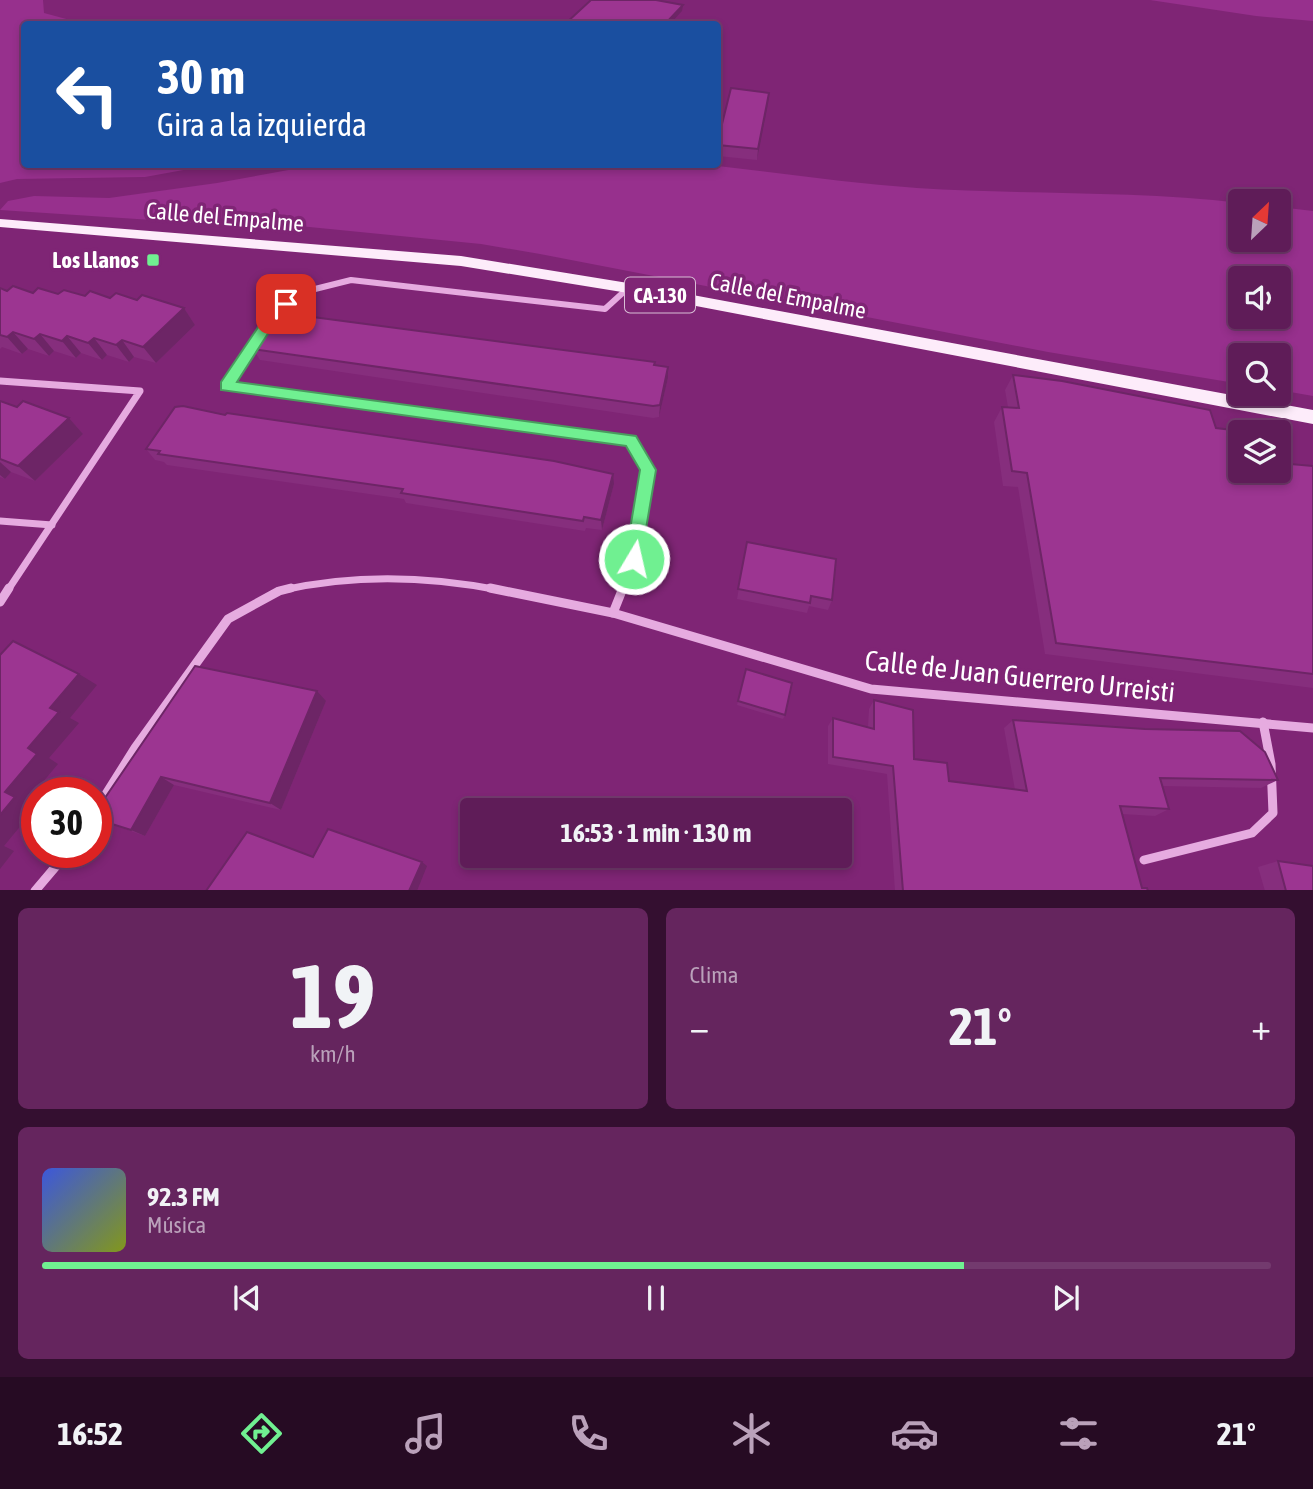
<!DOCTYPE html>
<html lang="es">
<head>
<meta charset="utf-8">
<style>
	:root { --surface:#5f1c58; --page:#65255e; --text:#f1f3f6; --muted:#baa1ba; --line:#733a6e; --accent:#70f091 }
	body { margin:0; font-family:"Asap Condensed",sans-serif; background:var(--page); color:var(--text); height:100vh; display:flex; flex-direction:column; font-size:26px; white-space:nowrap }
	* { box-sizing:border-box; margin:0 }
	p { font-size:23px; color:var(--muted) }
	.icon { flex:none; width:38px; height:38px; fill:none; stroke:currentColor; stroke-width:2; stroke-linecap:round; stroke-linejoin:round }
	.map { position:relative; height:890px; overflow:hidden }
	.details { display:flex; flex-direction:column; gap:18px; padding:18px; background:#340f30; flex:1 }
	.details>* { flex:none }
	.top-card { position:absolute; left:21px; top:21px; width:700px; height:147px; border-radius:7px; box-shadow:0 4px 10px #0003,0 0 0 2px var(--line); background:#1a4fa0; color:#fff; overflow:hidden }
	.needle { width:46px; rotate:25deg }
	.controls { position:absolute; left:1228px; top:189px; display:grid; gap:14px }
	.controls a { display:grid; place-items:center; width:63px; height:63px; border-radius:7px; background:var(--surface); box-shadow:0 4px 10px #0003,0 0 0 2px var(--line); font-size:35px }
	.speed { position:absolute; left:21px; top:777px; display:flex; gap:14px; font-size:35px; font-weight:700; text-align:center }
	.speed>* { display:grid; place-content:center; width:91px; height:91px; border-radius:50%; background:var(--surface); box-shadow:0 4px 10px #0003,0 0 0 2px var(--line); line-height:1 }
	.speed .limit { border:10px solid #d22; background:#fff; color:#111 }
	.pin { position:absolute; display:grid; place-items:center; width:60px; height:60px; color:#fff; margin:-30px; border-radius:14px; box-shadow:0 4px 10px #0006 }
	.me { position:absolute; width:77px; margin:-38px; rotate:9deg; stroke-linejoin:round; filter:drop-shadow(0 0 5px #0008) }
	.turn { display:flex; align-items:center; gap:24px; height:147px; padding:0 21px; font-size:32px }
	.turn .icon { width:91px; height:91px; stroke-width:2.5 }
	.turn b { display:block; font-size:49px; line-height:60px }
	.big { font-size:52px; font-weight:700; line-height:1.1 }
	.details .widget { flex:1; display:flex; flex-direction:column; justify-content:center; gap:10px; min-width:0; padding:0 24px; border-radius:10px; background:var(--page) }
	.details .dial { align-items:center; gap:0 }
	.dial b { font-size:91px; line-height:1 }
	.song { display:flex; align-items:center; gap:21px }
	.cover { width:84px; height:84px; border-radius:10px; background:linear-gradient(135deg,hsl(230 70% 55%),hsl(70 70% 35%)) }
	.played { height:7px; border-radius:4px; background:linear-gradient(90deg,var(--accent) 75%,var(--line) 75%) }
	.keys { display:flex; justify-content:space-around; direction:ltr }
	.heat { display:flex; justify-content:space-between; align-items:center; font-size:38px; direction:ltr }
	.details .tiles { flex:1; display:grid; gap:18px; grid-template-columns:1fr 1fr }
	.widget:last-child { grid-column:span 2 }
	.trip { position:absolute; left:460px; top:798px; width:392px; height:70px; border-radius:7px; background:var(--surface); box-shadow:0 4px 10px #0003,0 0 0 2px var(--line); font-weight:700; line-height:70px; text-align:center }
	.tabs { display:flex; height:112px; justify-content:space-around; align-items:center; background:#260b23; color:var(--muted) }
	.tabs .icon { width:49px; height:49px }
	.tabs .active { color:var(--accent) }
	.tabs b { font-size:32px; color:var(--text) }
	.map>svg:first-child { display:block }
</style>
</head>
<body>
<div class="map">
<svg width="1313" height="891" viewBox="0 0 1313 891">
	<rect width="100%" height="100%" fill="#7f2575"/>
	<!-- green -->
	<g fill="#97308d" fill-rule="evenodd">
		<path d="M0,0h43l1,13 41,11h-61v140l187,1 -66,12 -128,2 -17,4z"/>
		<path d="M1150,0h163v21l-57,-5z"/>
		<path d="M701,164c72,8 144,19 216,24 108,7 217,2 324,15v37h38v-33l34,4v185l-34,-6v-35h-38v29l-193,-32 -508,-98 -59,-10 -261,-26 -7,6 -213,-14 8,-9 26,-5 75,2 108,-15 99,-18zM1279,278v39h-38v-39z"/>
	</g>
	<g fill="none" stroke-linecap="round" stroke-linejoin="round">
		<!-- minor-far2 -->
		<path stroke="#e6abe0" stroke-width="6" d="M252,349l22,-34 25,-22 52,-13 254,29 23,-21"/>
		<!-- minor-far1 -->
		<g stroke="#e6abe0" stroke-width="7">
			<path d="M253,347l-26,39 403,54 18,30 -14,89 -12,31"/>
			<path d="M0,381l140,10 -132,199"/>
			<path d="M0,521l52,4"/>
			<path d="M283,590c71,-16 145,-14 216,0"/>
		</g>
		<!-- minor -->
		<g stroke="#e6abe0" stroke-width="9">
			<path d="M490,588l123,25 258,76 442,39"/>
			<path d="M0,602l9,-14"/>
			<path d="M613,613l10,-25"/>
			<path d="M96,810l39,-62 93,-129 51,-28 12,-3"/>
			<path d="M1144,860l108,-27 21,-20 -2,-49 -8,-42"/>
			<path d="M35,891l33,-39"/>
		</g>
		<!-- primary -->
		<path fill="#fdecfa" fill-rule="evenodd" d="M0,219l461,37 167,27 685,127v14l-685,-131 -167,-27 -461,-39z"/>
	</g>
	<!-- wall -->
	<g fill="#862e7d">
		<path d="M768,104l-11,56 -39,-4v-16z"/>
		<path d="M0,288l7,3 103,7 74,10 11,17 -39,38 -22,-6 -5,5 -22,-7 -5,5 -21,-7 -5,5 -22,-7 -5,5 -21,-7 -6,5 -20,-7 -2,2z"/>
		<path d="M253,349l402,16 13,13 -9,39 -6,1 -393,-58z"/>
		<path d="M1013,375l203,53 25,43 72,-5v222l-268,-34 -27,-167 -15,-1 -9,-64 8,-15h6l-3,-17z"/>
		<path d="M0,401l17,6 52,11 14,16 -48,47 -24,-9 -6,7 -5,-2z"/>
		<path d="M225,415l389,69 -12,46 -16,-2 -1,3 -179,-28 -2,-4 -237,-34 -3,-3 -9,-2 -9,-11z"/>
		<path d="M747,542l85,58 -4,10 -19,-4 -2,7 -70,-14z"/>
		<path d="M195,666l131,35 -45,109 -107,-25 -29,51 -49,-17z"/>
		<path d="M746,669l39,46 -2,4 -46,-14z"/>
		<path d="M874,700l40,59 35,22 66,9 -11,-62 9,-8 265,60 -17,8 -99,-2 7,23 -14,7 -33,-2 20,74 6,3h-253l-8,-117 -59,-10v-38l5,-8 35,9 1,-18z"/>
		<path d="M1278,861l35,30h-48l-7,-24z"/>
	</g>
	<!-- shaded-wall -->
	<g fill="#6d2566">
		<path d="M683,5l-1,6 -12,13h-5z"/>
		<path d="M769,93l-1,11 -11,56 1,-11z"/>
		<path d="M184,308l11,17 -39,38 -13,-16z"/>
		<path d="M13,332l15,17 -6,5 -15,-17z"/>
		<path d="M40,334l14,17 -5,5 -15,-17z"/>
		<path d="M67,336l14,17 -5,5 -14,-17z"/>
		<path d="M94,338l13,17 -5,5 -14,-17z"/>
		<path d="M122,340l12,17 -5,5 -13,-17z"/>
		<path d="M668,367v11l-9,39 1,-12z"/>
		<path d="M69,418l14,16 -48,47 -17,-15z"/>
		<path d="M0,462l11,10 -6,7 -5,-4z"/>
		<path d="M613,474l1,10 -12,46 -1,-10z"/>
		<path d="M79,674l18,11 -27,33 9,5 -30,35 9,6 -31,37 10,5 -33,40 10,5 -14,18v-54l5,-23 45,-84z"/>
		<path d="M317,691l9,10 -45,109 -11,-7z"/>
		<path d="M161,777l13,8 -29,51 -14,-6z"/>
		<path d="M422,862l5,4 -10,25h-8z"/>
	</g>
	<!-- building -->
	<g fill="#9c3591" stroke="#6d2566" stroke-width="2">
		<path d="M591,0h65l27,5 -18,19h-100z"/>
		<path d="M731,88l38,5 -11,56 -40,-4v-5z"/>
		<path d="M13,286l20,7 5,-5 20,6 6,-4 21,6 5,-5 20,7 6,-5 21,7 5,-5 42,13 -41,39 -21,-7 -6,5 -22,-7 -6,5 -21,-7 -5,5 -22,-7 -6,5 -21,-7 -6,5 -7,-2v-47l7,3z"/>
		<path d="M276,314h14l365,48 -1,3 14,2 -8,38 -7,1 -400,-57z"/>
		<path d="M1013,375l49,6 148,29 6,18 34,4h-9v39h38v-8l34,3v208l-257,-31 -29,-170 -15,-2 -10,-64 17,1z"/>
		<path d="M0,401l17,6 6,-6 46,17 -51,48 -18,-7z"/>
		<path d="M183,406l42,9 2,-2 327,48 59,13 -12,46 -17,-3 -1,4 -182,-28 2,-4 -245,-35 2,-3 -14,-2 29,-42z"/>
		<path d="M747,542l89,17 -4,41 -21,-4 -1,7 -72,-14z"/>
		<path d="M13,641l66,33 -29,34 9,4 -31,36 9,6 -32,38 10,5 -15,18v-160z"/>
		<path d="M195,666l122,25 -47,112 -109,-26 -30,53 -35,-11v-8z"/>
		<path d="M746,669l46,14 -7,32 -47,-14z"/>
		<path d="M874,700l39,10 1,49 33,4 2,18 78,10 -14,-71 132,9 95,2 25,21 13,28 -118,-2 9,31 -49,-3 22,82h5l1,3h-245l-10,-125 -60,-9v-39l41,11z"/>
		<path d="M328,829l94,33 -13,29h-203l41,-59 66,25z"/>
		<path d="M1278,861l35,5v25h-27z"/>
	</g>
	<!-- route -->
	<path fill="#70f091" stroke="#499c5e" stroke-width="2" d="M286,299l7,5 -15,14 -41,64 399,54 20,34 -16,94 -6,3 -9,-8 15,-89 -14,-24 -405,-56v-8l48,-71z"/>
	<!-- markers -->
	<rect fill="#70f091" stroke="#7f2575" stroke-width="2.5" x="146" y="253" width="14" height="14" rx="3.5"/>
	<g text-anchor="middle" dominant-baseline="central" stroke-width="7" stroke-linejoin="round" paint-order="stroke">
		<!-- shield labels -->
		<rect fill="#7f2575" stroke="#d9bed6" stroke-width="2" x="625" y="277.5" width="70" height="35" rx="5"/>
		<g font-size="21" font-weight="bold" fill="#fff">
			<text x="660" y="295">CA-130</text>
		</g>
		<!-- street labels -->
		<g font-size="23" fill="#fff" stroke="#7f2575">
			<text transform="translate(225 217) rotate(5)">Calle del Empalme</text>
			<text transform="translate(788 296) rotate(11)">Calle del Empalme</text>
		</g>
		<!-- poi labels -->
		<g font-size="23" font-weight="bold" fill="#fff" stroke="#7f2575" text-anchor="end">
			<text x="139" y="260">Los Llanos</text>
		</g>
		<!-- near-street labels -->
		<g font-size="28" fill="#fff" stroke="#7f2575">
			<text transform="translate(1020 676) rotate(6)">Calle de Juan Guerrero Urreisti</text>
		</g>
	</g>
</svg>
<div class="controls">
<a><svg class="needle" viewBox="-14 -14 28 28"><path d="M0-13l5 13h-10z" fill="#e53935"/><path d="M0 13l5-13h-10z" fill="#baa1ba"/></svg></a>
<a><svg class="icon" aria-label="sound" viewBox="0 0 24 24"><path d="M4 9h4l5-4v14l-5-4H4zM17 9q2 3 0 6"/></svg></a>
<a><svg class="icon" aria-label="search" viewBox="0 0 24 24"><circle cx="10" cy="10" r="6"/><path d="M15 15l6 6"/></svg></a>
<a><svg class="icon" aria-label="layers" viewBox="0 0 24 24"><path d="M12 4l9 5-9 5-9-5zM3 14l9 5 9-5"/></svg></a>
</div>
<div class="speed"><div class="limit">30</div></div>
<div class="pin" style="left:286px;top:304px;background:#d93025"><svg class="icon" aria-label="arrive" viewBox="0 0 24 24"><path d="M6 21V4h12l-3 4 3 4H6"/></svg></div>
<svg class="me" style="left:634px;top:559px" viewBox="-20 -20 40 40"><circle r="17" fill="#70f091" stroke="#fff" stroke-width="3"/><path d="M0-11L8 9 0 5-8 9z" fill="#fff"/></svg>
<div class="trip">16:53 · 1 min · 130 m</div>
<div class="top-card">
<div class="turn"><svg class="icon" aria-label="left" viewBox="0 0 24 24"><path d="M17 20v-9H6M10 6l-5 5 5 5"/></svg><div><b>30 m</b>Gira a la izquierda</div></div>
</div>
</div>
<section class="details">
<div class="tiles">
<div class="widget dial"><b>19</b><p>km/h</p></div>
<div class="widget"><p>Clima</p>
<div class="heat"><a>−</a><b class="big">21°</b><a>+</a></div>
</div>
<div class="widget">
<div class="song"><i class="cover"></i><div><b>92.3 FM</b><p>Música</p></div></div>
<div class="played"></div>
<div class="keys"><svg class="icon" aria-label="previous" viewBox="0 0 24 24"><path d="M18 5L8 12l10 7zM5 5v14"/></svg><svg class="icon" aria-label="pause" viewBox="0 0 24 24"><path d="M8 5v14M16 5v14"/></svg><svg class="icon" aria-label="next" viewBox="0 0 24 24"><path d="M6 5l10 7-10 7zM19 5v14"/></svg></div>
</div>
</div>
</section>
<nav class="tabs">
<b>16:52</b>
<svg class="icon active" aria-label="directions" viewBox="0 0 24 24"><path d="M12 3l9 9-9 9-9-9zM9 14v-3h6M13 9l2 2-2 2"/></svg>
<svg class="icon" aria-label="music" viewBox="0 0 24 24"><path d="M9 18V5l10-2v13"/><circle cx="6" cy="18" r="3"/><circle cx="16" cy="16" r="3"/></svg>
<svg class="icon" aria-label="phone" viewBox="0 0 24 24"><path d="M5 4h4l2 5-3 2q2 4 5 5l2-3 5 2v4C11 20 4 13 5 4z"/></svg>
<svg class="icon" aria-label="climate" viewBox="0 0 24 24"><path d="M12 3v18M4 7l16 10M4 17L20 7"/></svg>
<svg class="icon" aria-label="car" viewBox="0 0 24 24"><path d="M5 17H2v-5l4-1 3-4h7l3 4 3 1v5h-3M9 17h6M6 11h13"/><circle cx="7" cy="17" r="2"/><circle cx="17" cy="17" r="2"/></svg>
<svg class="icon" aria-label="filters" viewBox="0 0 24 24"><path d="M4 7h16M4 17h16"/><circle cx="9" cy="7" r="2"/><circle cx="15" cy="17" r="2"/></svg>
<b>21°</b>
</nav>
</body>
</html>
